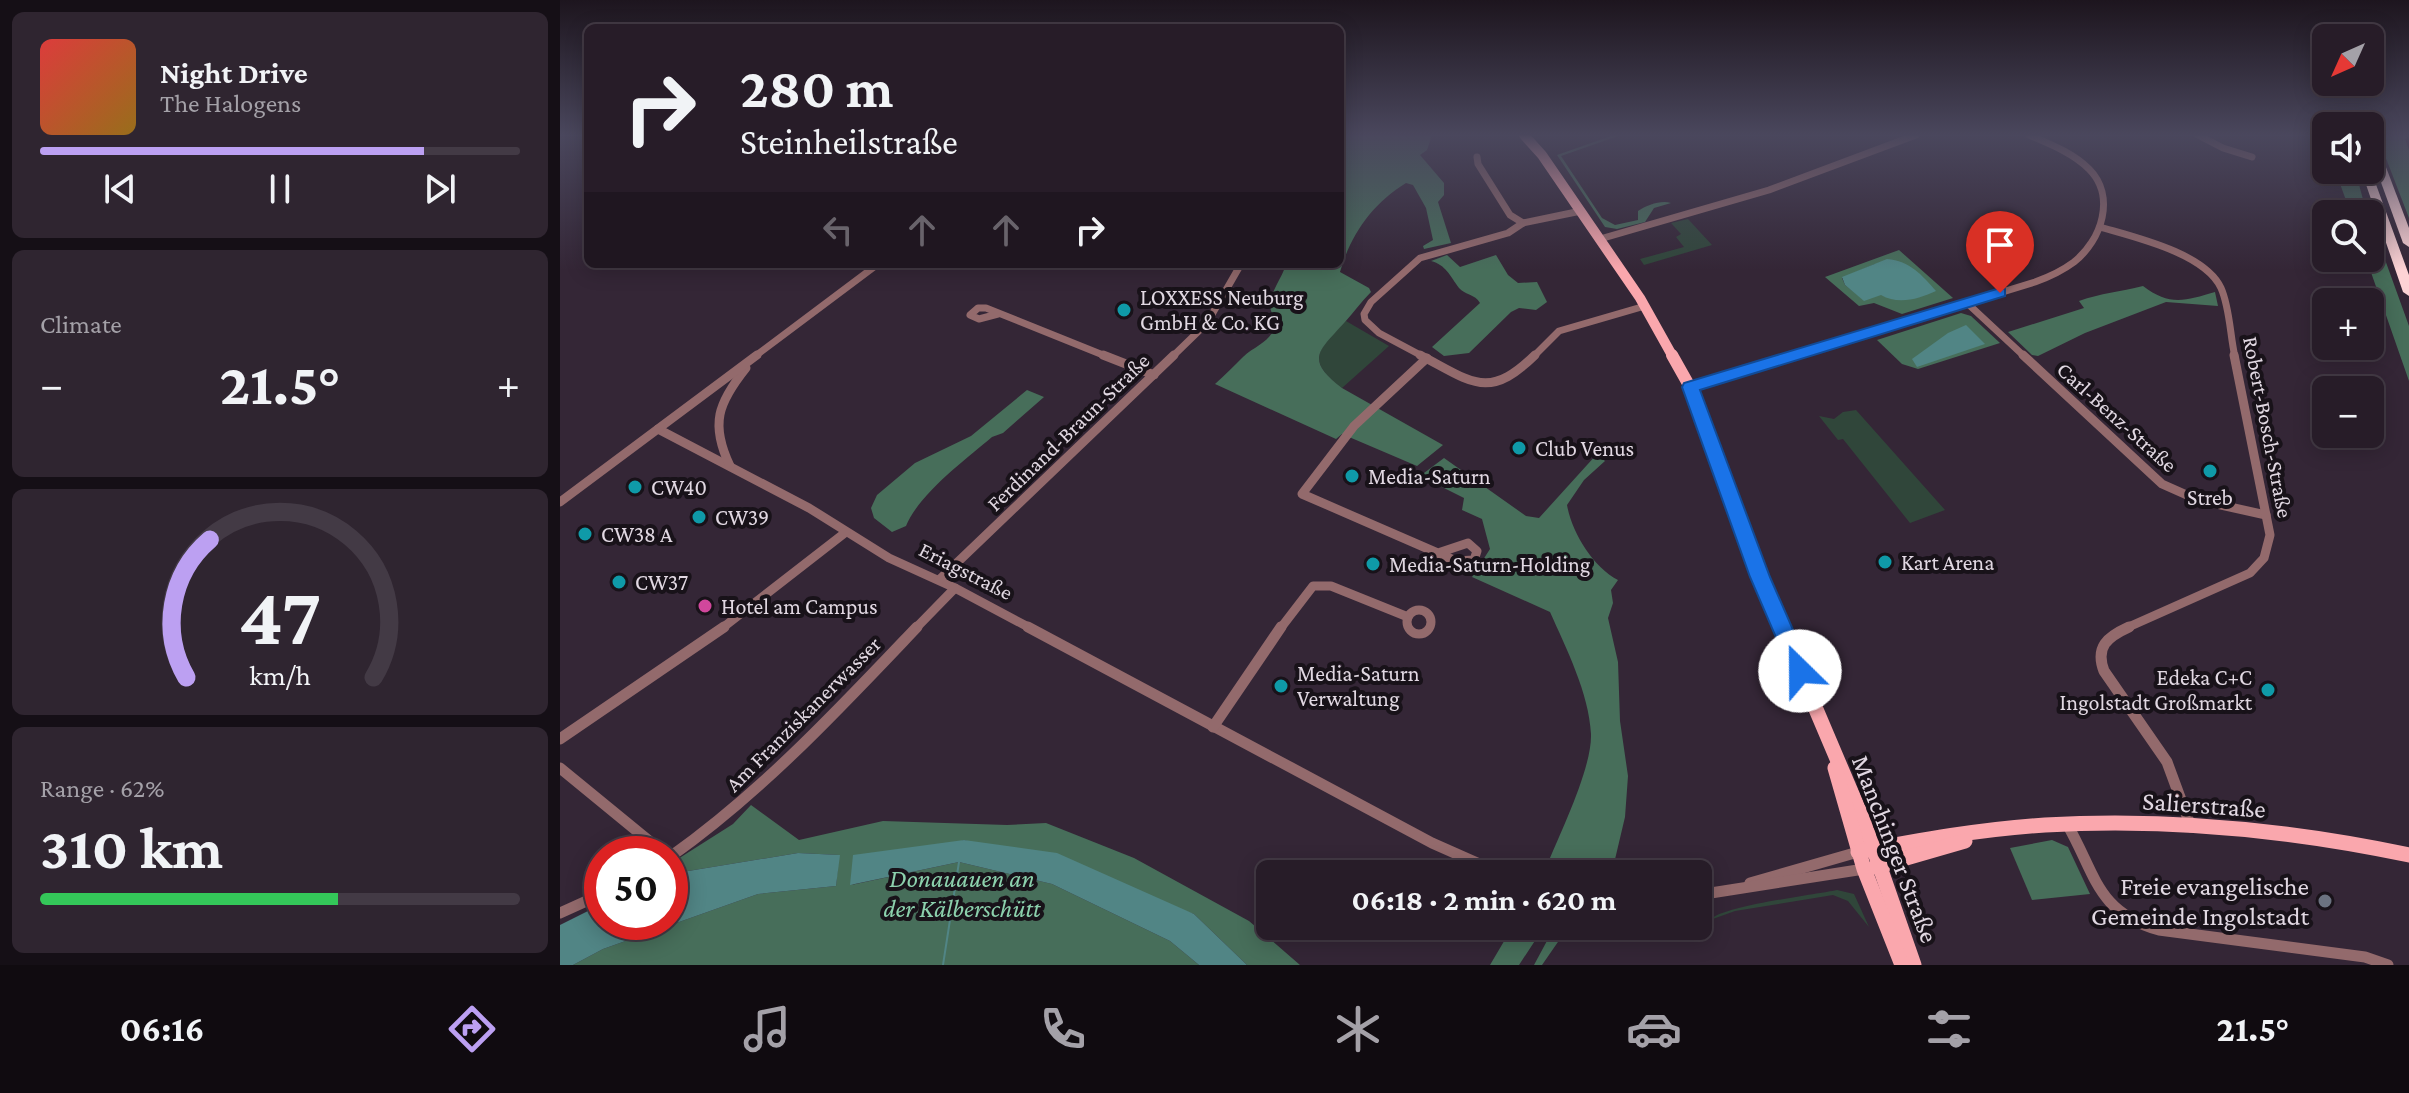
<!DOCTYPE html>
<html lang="en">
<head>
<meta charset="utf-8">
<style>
	:root { --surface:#271c28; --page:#2f2530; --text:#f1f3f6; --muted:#a4a1a8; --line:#433a45; --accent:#bca0f2 }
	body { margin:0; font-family:"Crimson Pro",serif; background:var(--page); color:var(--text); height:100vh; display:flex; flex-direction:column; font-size:30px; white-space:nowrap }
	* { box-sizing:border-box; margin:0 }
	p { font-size:26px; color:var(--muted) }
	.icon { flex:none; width:44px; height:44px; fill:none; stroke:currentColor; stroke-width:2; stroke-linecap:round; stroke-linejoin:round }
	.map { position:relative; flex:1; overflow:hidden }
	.drawer { display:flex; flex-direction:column; gap:12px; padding:12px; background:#150f16; width:560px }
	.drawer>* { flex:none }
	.top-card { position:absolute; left:24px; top:24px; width:760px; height:244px; border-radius:12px; box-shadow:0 4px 20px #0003,0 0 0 2px var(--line); background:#271c28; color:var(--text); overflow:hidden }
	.needle { width:52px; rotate:225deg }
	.tools { position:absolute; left:1752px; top:24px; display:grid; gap:16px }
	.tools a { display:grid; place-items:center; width:72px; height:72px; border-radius:12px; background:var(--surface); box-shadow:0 4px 20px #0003,0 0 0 2px var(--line); font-size:40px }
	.speed { position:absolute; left:24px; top:836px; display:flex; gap:16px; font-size:40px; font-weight:700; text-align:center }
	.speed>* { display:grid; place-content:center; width:104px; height:104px; border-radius:50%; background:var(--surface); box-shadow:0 4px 20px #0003,0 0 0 2px var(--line); line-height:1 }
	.speed .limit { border:12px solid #d22; background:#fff; color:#111 }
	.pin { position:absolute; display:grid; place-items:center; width:68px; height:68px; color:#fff; margin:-82px -34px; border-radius:50% 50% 50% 0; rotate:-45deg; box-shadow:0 0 8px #0007 }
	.pin .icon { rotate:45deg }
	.me { position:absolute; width:88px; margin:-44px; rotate:337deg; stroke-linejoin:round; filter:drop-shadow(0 0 6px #0008) }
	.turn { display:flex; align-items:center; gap:28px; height:168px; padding:0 24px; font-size:36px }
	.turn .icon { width:104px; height:104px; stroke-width:2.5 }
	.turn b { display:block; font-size:56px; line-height:68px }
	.lanes { display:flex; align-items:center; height:76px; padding:0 24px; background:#0003; justify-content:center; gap:40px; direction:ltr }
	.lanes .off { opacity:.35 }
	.big { font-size:60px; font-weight:700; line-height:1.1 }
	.drawer .tile { flex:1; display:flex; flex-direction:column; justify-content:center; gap:12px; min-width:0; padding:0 28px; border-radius:12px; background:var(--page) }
	.drawer .dial { align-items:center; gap:0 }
	.dial svg { height:208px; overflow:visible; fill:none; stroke:var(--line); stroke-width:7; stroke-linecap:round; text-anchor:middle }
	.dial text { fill:var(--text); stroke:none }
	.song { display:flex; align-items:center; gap:24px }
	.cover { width:96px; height:96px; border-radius:12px; background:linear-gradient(135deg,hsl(0 70% 55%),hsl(40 70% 35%)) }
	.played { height:8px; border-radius:4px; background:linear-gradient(90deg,var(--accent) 80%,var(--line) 80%) }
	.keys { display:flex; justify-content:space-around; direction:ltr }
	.heat { display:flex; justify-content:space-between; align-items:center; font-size:44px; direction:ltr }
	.charge { height:12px; border-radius:6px; background:linear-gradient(90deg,#34c759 62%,var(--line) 0) }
	.trip { position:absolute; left:696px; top:860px; width:456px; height:80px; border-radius:12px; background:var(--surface); box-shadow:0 4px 20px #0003,0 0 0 2px var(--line); font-weight:700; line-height:80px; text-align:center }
	.dock { display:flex; height:128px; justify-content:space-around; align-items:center; background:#100b10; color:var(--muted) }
	.dock .icon { width:56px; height:56px }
	.dock .on { color:var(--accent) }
	.dock b { font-size:36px; color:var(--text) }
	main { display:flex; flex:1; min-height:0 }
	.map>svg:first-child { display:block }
</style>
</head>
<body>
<main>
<section class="drawer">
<div class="tile">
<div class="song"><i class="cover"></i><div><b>Night Drive</b><p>The Halogens</p></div></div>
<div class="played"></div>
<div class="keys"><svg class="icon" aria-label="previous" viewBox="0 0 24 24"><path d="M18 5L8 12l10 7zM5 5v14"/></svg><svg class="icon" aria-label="pause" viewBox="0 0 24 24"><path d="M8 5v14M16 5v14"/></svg><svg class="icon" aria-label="next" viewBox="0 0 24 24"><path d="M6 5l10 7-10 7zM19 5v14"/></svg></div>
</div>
<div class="tile"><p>Climate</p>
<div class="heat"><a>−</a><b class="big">21.5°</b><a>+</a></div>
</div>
<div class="tile dial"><svg viewBox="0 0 100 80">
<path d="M14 69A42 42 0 1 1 86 69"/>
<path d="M14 69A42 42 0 0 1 23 16" stroke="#bca0f2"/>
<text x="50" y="56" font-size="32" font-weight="700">47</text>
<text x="50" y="72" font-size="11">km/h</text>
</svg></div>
<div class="tile"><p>Range · 62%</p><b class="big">310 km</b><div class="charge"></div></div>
</section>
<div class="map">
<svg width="1849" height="965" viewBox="0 0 1849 965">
	<rect width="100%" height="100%" fill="#342636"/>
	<!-- green -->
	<g fill="#30463a">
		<path d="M1128,219l24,26 -68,20 -4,-6 44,-12 -8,-10 5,-3 -10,-11z"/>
		<path d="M786,321l43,25 -47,42c-37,-28 -24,-39 4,-67z"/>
		<path d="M1296,410l89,100 -35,13 -67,-84 -5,1 -19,-24 15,3 9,-7z"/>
		<path d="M1277,890l17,4 15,33 -21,-26 -15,-6 -98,16 -25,9c12,-14 103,-25 127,-30z"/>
	</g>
	<!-- forest -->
	<g fill="#476e5a" fill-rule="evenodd">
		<path d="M780,135h92l-5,15 -7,5 24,28v12l-6,7 13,41 -27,6 -1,-3 10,-6 -7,-32 -13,-23 -7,-2c-34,21 -55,51 -66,89l29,16 2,4c-10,10 -17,20 -26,30 -26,29 -41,37 -3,66l101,57 -26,21 -75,-32 -6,5 -121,-55c10,-9 19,-18 28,-27 14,-13 32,-16 33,-38 -16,-17 5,-36 10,-55h54z"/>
		<path d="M1054,135h7l-60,21 41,62 13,7 23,-5v-9c9,-6 23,-11 33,-8l-17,5 -9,14 -28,7 -12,-2 -48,-72z"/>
		<path d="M1817,135l32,1 -4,3 4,11v68z"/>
		<path d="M1775,170h20l12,44h-16z"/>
		<path d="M1810,218l39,108v55l-43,-123h4z"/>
		<path d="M1339,250l54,48 -51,16 -28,-11 -15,3 -34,-29zM1315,264l-11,36 -19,-15 -3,-7z"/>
		<path d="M887,255l13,12 36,-12 12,20 10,8 19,-1 10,20 -11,8 -17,-2 -8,4 -42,41 -25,3 -12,-9 48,-44c-5,-9 -15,-8 -21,-15 -9,-12 -13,-23 -28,-27z"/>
		<path d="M1583,286c26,20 42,15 72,6l3,14 -52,-4 -81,31 -47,23 -6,-1 -24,-23 76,-24 -5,-7c22,-8 41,-9 64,-15z"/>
		<path d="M1401,313l10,3 29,27 -82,26 -16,-5 -25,-24z"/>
		<path d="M467,390l17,7 -41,36 -11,4c-27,23 -73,57 -86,89l-14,6 -18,-14 -3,-10 6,-13 38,-32 56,-27z"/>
		<path d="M1037,454l8,7 -21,19 -17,25c5,28 26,62 51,75l-7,10 2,13 -5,15 10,44 2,59 8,55 -3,41 -13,55 -64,-9c13,-32 44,-95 43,-129 -2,-41 -25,-86 -41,-122l-78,-35 18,-28 -8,-30 -20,-9 2,-12 -44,-22 24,-18 82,58 13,2z"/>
		<path d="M191,805l48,35 84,-19 124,4 39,-2 88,35 115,63 51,44h-53l-53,-51 -230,-74 -113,45 108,-23 93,22 118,57 29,24h-626l30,-16 155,-55 78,-8 3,-31 -41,-2 -128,21v-10l63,-40z"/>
		<path d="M1492,840l16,7 22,47 -58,6 -22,-52z"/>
		<path d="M953,926h56l-27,39h-8l14,-26 -6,-9 -23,35h-29z"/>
	</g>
	<!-- water -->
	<g fill="#518585">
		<path d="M1327,259c23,2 35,16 49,32 -17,8 -38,14 -55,4l-17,6 -19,-16 -3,-8z"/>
		<path d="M1406,325l19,19 -68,23 -5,-8 36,-26z"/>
		<path d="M404,840l93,13 137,61 53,51h-48l-29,-24 -118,-57 -93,-22 -109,23 3,-30z"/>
		<path d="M238,853l42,2 -4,31 -78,8 -155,55 -30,16h-13v-40l42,-21v18h68v-48z"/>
	</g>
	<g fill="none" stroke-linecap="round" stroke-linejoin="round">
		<!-- stream -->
		<path stroke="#518585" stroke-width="2" d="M383,965l16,-103"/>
		<!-- minor-far2 -->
		<g stroke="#936a6c" stroke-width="7">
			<path d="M1638,135l25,13 29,9"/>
			<path d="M917,157l1,7 32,51 13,8"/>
			<path d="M1540,227c34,10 105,26 121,61 9,20 9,48 14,69"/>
			<path d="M1040,239l169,-49 147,-55"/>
			<path d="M1407,303l58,54"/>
			<path d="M438,314l-19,5 -9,-4 8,-7h8l122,49"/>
			<path d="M194,357l124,-93"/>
			<path d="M612,357l35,-34 34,-59"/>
			<path d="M864,357l-45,-24 -14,-13 -1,-6 7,-12 49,-44 88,-25 15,-10 58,-12"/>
			<path d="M973,357l26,-26 86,-25"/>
			<path d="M1230,357l245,-75c14,-5 27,-11 39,-20 28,-22 42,-66 15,-93 -16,-16 -39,-25 -60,-34"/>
		</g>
		<!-- minor-far1 -->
		<g stroke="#936a6c" stroke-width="9">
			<path d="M543,355l51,20"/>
			<path d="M860,355c52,27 68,46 115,0"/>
			<path d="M1463,355l139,129 36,16 68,15"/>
			<path d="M867,358l-73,68 -52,68 154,67 18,-1 3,-9 -9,-8 -30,10"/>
			<path d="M1130,387l107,-32"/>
			<path d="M98,429l151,79 80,50 66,30 77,41"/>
			<path d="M170,466c-20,-42 -12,-63 16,-98"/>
			<path d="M0,502l197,-147"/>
			<path d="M379,580l235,-225"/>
			<circle cx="859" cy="622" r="12"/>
			<path d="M161,629l125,-97"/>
			<path d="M355,629l40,-41"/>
			<path d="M720,629l33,-43h18l77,31"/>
			<path d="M1564,629l126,-56 14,-15 6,-23 -36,-180"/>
		</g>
		<!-- minor -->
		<g stroke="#936a6c" stroke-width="11">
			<path d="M468,627l404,216 70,31"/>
			<path d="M1569,627c-22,10 -34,20 -25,44l63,91 24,65"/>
			<path d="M653,727l68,-100"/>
			<path d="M0,739l164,-112"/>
			<path d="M0,768l105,86"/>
			<path d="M1507,824c29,50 29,88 92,106l206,27 23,8"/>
			<path d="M110,857c93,-66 169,-148 247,-230"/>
			<path d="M1190,883l108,-31"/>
			<path d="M1138,895l166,-26"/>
			<path d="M0,913l42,-19"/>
		</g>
		<!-- major-far2 -->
		<path stroke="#faa7ad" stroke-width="10" d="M964,135l18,20 98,143 33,59"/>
		<!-- major-far1 -->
		<path stroke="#faa7ad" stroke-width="12" d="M1112,355l18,32 92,242"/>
		<!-- major -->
		<g stroke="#faa7ad" stroke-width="15">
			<path d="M1221,627l85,200 48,138"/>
			<path d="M1275,768l29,101 38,96"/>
			<path d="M1298,852c62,-12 124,-23 187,-27 122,-7 245,5 364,30"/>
			<path d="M1315,867l90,-26"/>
		</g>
		<!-- highway -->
		<g fill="#fdd3d5" fill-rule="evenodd">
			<path d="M1810,135l5,3 34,90v19l-6,-4 -33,-91z"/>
			<path d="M1810,168l39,107v21l-6,-4 -42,-122h9z"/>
		</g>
	</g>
	<!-- sky -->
	<linearGradient id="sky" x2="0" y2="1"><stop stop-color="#1d151e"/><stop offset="0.5" stop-color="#4a475d"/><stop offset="1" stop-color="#4a475d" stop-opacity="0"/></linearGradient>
	<rect width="1849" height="270" fill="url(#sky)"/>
	<!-- route -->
	<path fill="#1a73e8" stroke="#114b97" stroke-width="2" d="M1440,288l5,1v7l-305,94 70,187 41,94 -3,6 -8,3 -7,-3 -43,-100 -68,-190 2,-4z"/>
	<!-- markers -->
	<g fill="#0f9aa8" stroke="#181219" stroke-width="3">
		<circle cx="564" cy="310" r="8"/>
		<circle cx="959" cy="448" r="8"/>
		<circle cx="1650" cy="471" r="8"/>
		<circle cx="792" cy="476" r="8"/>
		<circle cx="75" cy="487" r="8"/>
		<circle cx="139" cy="517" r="8"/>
		<circle cx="25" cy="534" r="8"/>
		<circle cx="1325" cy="562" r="8"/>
		<circle cx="813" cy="564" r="8"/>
		<circle cx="59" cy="582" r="8"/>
		<circle cx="721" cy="686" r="8"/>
		<circle cx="1708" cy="690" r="8"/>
	</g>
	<circle fill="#d1479c" stroke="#181219" stroke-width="3" cx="145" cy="606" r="8"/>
	<circle fill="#6b7280" stroke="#181219" stroke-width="3" cx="1765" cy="901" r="8"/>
	<g text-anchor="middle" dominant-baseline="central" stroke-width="8" stroke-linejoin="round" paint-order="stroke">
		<!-- poi labels -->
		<g font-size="22" fill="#e1d8e2" stroke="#181219" text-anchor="start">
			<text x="580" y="297">LOXXESS Neuburg<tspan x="580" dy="25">GmbH &amp; Co. KG</tspan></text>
			<text x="975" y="448">Club Venus</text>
			<text x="808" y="476">Media-Saturn</text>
			<text x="91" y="487">CW40</text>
			<text x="1650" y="497" text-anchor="middle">Streb</text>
			<text x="155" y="517">CW39</text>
			<text x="41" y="534">CW38 A</text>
			<text x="1341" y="562">Kart Arena</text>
			<text x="829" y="564">Media-Saturn-Holding</text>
			<text x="75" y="582">CW37</text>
			<text x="161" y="606">Hotel am Campus</text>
			<text x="737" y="673">Media-Saturn<tspan x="737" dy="25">Verwaltung</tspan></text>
			<text x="1692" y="677" text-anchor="end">Edeka C+C<tspan x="1692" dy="25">Ingolstadt Großmarkt</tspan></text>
		</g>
		<!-- street labels -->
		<g font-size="22" fill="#e1d8e2" stroke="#181219">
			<text transform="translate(1557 417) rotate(42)">Carl-Benz-Straße</text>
			<text transform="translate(1708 427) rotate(79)">Robert-Bosch-Straße</text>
			<text transform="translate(508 432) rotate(-44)">Ferdinand-Braun-Straße</text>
			<text transform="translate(406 571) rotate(27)">Eriagstraße</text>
			<text transform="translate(243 714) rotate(-45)">Am Franziskanerwasser</text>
		</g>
		<!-- near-street labels -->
		<g font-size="26" fill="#e1d8e2" stroke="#181219">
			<text transform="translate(1644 805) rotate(4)">Salierstraße</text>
			<text transform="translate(1335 849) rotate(69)">Manchinger Straße</text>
		</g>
		<!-- near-park labels -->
		<g font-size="26" font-style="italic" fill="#8cd1ad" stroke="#181219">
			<text x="402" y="878">Donauauen an<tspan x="402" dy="30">der Kälberschütt</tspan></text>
		</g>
		<!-- near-poi labels -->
		<g font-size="26" fill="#e1d8e2" stroke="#181219" text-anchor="end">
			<text x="1749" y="886">Freie evangelische<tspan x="1749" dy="30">Gemeinde Ingolstadt</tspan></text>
		</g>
	</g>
</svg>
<div class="tools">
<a><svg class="needle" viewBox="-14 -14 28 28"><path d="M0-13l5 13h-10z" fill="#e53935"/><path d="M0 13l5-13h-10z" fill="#a4a1a8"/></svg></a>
<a><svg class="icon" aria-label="sound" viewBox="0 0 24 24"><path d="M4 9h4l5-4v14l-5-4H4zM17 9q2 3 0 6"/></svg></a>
<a><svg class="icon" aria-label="search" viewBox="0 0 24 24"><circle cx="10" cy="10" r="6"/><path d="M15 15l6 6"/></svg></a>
<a>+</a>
<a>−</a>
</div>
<div class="speed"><div class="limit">50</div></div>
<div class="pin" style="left:1440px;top:293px;background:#d93025"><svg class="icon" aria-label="arrive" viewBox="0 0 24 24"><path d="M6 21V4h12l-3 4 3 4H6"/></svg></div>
<svg class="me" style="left:1240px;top:671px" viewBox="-20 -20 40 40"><circle r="19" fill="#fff"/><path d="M0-13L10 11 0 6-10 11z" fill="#1a73e8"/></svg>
<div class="trip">06:18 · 2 min · 620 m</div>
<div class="top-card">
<div class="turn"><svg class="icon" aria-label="right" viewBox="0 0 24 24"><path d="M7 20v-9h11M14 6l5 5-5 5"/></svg><div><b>280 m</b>Steinheilstraße</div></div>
<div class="lanes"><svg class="icon off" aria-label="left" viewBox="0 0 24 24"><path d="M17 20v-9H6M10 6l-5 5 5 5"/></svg><svg class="icon off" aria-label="ahead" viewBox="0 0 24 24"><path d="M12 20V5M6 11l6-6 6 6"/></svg><svg class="icon off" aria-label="ahead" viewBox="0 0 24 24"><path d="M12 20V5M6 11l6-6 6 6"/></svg><svg class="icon" aria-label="right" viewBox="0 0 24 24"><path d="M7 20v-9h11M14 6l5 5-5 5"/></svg></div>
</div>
</div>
</main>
<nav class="dock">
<b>06:16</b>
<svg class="icon on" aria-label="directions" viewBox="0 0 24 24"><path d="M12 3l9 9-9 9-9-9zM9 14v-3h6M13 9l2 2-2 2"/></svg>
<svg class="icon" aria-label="music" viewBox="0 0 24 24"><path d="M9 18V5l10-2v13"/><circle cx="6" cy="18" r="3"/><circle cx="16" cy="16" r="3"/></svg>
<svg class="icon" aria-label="phone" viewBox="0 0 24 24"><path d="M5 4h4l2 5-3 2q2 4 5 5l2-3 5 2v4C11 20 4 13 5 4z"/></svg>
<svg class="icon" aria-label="climate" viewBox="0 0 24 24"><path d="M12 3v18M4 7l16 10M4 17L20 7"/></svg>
<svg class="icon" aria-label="car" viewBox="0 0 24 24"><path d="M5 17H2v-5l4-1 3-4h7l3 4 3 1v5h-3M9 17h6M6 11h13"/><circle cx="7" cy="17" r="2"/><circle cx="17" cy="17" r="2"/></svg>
<svg class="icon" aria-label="filters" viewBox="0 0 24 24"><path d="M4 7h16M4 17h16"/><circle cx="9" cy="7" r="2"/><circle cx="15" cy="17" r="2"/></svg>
<b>21.5°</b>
</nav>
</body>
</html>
